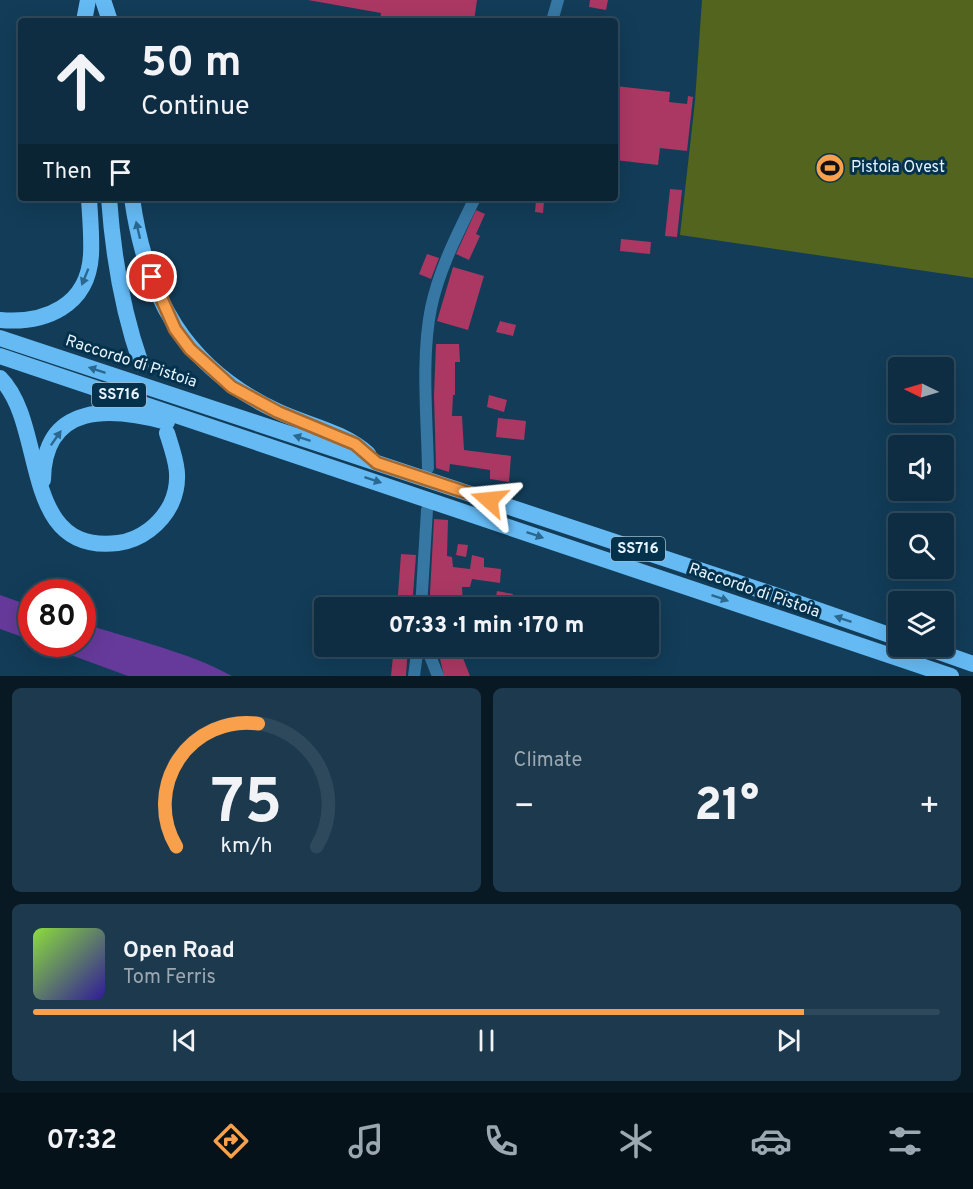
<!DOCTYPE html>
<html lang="en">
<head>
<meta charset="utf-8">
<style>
	:root { --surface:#0e2d42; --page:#1c394d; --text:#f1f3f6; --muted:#9ba8b2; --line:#2e495b; --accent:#f9a04c }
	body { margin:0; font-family:Overpass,sans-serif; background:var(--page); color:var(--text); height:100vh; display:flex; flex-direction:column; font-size:22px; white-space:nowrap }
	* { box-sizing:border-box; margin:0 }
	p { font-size:20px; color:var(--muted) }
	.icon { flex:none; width:33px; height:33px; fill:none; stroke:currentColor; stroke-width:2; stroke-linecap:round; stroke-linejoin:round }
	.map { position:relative; height:676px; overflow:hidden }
	.panel { display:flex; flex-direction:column; gap:12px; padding:12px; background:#081924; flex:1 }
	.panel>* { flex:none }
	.banner { position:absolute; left:18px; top:18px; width:600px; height:183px; border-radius:6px; box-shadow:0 6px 24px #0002,0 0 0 2px var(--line); background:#0e2d42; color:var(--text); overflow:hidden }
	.needle { width:39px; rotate:275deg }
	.fabs { position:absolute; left:888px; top:357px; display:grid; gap:12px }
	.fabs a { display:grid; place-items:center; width:66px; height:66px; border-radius:6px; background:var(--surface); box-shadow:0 6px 24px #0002,0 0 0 2px var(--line); font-size:30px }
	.speed { position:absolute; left:18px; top:579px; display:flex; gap:12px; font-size:30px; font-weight:700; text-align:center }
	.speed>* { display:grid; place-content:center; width:78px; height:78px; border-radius:50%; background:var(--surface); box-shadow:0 6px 24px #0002,0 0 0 2px var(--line); line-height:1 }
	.speed .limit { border:9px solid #d22; background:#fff; color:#111 }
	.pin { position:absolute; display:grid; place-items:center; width:51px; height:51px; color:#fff; margin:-26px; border:3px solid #fff; border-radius:50%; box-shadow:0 2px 6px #0007 }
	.me { position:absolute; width:66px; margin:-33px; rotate:288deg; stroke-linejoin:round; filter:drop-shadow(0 0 4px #0008) }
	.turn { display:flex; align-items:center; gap:21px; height:126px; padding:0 24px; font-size:27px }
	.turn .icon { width:78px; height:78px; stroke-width:2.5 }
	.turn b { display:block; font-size:42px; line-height:51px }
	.then { display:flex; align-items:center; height:57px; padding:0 24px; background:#0003; gap:12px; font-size:22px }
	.big { font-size:45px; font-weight:800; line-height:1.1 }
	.panel .widget { flex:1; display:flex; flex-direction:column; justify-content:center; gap:9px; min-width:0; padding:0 21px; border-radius:9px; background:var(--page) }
	.panel .dial { align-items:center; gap:0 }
	.dial svg { height:156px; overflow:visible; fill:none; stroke:var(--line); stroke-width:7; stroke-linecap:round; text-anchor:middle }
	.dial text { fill:var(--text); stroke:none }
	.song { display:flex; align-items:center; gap:18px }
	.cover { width:72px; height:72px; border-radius:9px; background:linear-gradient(135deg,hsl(90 70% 55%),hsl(250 70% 35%)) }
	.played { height:6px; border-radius:3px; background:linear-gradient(90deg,var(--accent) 85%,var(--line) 85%) }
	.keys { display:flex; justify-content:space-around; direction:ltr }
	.heat { display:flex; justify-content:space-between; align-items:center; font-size:33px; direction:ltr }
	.panel .tiles { flex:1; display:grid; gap:12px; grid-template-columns:1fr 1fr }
	.widget:last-child { grid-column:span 2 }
	.trip { position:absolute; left:314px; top:597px; width:345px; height:60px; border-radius:6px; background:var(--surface); box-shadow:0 6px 24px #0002,0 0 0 2px var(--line); font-weight:800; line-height:60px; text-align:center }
	.tab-bar { display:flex; height:96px; justify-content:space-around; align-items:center; background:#06121a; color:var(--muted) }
	.tab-bar .icon { width:42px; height:42px }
	.tab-bar .on { color:var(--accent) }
	.tab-bar b { font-size:27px; color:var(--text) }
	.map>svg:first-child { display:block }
</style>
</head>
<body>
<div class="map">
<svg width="973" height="676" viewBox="0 0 973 676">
	<rect width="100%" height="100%" fill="#123c58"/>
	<!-- green -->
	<path fill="#53641e" d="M702,0h271v278l-293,-43 15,-134z"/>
	<!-- water -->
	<g fill="#663a9b">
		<path d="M0,595l31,11v34l-31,-11z"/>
		<path d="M83,623c47,16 106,29 149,53h-104l-87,-32h41z"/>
	</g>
	<!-- building -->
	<g fill="#ab3863">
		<path d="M308,0h169l-3,21h-37l-15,-2 -1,2h-41l1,-8z"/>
		<path d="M590,0h18l-2,10 -17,-3z"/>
		<path d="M615,86l55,6 -1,10 18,2 1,-8 5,1 -6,54 -27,-3 -2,17 -43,-5z"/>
		<path d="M670,189l12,1 -5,47 -12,-1z"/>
		<path d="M536,201l8,1 -1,11 -8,-1z"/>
		<path d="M476,210l9,4 -9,20 4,2 -11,24 -13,-6z"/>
		<path d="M621,239l30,3 -1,12 -30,-3z"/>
		<path d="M427,254l12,4 -8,21 -12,-5z"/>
		<path d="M453,267l31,9 -16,54 -31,-9z"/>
		<path d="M500,321l16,4 -3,11 -17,-4z"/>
		<path d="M436,344h23l1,18h-5v33h-2l-1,21h10l2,34 47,6 -2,26 -19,-3v-9l-40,-6 -1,8 -13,-4 -2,-73z"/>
		<path d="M489,395l18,5 -3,12 -17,-5z"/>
		<path d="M498,418l28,3 -2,19 -28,-3z"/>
		<path d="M434,519l14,1 -1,36 5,1 1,10 17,2 2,-14 12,3v9l17,2 -1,14 -28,-4 -2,8h-8l1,21h-32l-1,-15z"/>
		<path d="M458,544l10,1 -2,12 -10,-2z"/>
		<path d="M401,554l15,1 -4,53h-15z"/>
		<path d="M497,591l16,3 -2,14h-17z"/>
		<path d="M394,646h14l-2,30h-15z"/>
		<path d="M437,646h28v6l-4,1 9,23h-26z"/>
	</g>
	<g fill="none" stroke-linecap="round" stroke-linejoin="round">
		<!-- minor -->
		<g stroke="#3677a3" stroke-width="12">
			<path d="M552,21l6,-21"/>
			<path d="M428,468c-1,-50 -7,-111 3,-160 8,-39 27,-75 44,-110"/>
			<path d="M421,608l6,-98"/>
			<path d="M426,646l12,30"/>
			<path d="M414,676l4,-30"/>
		</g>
		<!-- trunk -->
		<g stroke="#65baf4" stroke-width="16">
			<path d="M103,0l7,21"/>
			<path d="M84,21l4,-21"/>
			<path d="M109,198c4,57 13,112 32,166"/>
			<path d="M132,198c14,99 53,170 145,213 29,14 66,20 91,43"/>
			<path d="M0,320c45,4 88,-14 91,-65 1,-19 -1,-38 -2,-57"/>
			<path d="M0,338l778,258 120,42"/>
			<path d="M0,356l951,320"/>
			<path d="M0,378c48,48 18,177 118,165 23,-3 43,-19 53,-39 12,-26 4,-46 -4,-71"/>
			<path d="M43,480c1,-78 68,-73 124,-58"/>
			<path d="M922,646l51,18"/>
		</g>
	</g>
	<!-- one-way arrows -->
	<defs><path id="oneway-solid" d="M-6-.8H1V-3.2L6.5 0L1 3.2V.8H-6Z" transform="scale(1.5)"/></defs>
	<g fill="#2b6890">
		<use href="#oneway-solid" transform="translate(138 230) rotate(-103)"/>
		<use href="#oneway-solid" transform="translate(85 277) rotate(112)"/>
		<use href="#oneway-solid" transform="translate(97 370) rotate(-162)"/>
		<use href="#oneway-solid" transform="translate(56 438) rotate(-55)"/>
		<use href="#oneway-solid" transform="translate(302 438) rotate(-162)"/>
		<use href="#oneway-solid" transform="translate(373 480) rotate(18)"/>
		<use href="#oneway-solid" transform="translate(535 535) rotate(19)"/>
		<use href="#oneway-solid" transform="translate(720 598) rotate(19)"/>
		<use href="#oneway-solid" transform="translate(843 619) rotate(-161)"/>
	</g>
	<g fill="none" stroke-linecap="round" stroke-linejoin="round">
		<!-- route casing -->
		<g stroke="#a26831" stroke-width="15">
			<path id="route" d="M152,277l23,52 15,20 42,38 46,25 77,32 22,19 112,37"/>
		</g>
		<!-- route -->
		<use href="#route" stroke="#f9a04c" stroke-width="10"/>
	</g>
	<!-- icons -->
	<defs>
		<g id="stadium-disc" transform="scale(1.5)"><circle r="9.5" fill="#f9a04c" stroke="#04324d"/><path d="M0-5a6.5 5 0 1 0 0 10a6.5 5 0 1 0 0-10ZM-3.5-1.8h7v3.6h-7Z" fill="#111"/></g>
	</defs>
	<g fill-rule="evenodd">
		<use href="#stadium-disc" x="830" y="168"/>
	</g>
	<g text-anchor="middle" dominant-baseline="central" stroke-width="6" stroke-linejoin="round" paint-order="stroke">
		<!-- shield labels -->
		<g fill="#04324d" stroke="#a2b9c9" stroke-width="1.5">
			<rect x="92" y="383" width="54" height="24" rx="4.5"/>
			<rect x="611" y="537" width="54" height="24" rx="4.5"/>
		</g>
		<g font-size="15" font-weight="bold" fill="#e6f3fe">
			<text x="119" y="395">SS716</text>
			<text x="638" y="549">SS716</text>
		</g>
		<!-- poi labels -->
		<g font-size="16" fill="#e6f3fe" stroke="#04324d" text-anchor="start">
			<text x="851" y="168">Pistoia Ovest</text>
		</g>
		<!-- street labels -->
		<g font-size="16" fill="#e6f3fe" stroke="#04324d">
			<text transform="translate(131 362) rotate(18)">Raccordo di Pistoia</text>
			<text transform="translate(754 591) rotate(19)">Raccordo di Pistoia</text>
		</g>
	</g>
</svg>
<div class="fabs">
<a><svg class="needle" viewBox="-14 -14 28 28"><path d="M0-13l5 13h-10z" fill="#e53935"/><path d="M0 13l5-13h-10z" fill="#9ba8b2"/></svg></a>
<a><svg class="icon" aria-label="sound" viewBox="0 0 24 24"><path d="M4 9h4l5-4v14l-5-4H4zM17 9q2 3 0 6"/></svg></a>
<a><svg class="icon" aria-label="search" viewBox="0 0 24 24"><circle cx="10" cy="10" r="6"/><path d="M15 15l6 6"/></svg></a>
<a><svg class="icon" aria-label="layers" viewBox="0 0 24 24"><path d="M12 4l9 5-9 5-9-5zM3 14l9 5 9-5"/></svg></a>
</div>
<div class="speed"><div class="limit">80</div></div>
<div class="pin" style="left:152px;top:277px;background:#d93025"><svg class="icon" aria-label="arrive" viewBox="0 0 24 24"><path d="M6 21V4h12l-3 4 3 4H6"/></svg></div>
<svg class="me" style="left:489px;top:500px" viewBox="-20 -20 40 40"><path d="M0-17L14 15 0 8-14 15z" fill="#f9a04c" stroke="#fff" stroke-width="4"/></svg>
<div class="trip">07:33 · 1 min · 170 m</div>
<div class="banner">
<div class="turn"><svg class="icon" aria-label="ahead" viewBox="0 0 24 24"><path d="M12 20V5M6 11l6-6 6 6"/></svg><div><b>50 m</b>Continue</div></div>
<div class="then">Then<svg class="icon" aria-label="arrive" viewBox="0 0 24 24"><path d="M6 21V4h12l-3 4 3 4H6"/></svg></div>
</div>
</div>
<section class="panel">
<div class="tiles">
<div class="widget dial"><svg viewBox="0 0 100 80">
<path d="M14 69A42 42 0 1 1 86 69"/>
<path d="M14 69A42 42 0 0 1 56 6" stroke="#f9a04c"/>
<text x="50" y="56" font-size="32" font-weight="700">75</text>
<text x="50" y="72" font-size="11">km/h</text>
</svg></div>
<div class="widget"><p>Climate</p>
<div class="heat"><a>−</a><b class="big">21°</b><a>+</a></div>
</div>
<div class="widget">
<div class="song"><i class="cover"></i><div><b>Open Road</b><p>Tom Ferris</p></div></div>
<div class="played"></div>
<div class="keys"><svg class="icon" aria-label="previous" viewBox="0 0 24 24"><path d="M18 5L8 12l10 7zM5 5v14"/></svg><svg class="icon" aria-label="pause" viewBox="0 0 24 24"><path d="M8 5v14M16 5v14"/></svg><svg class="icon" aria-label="next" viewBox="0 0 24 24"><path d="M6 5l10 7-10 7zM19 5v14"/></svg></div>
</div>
</div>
</section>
<nav class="tab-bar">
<b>07:32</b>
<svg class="icon on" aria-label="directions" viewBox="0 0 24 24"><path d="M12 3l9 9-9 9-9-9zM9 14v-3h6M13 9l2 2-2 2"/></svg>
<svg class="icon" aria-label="music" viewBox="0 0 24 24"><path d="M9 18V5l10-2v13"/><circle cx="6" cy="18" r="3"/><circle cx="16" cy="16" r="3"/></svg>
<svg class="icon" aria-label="phone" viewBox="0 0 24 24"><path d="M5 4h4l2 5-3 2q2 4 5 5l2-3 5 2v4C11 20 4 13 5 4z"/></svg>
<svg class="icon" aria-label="climate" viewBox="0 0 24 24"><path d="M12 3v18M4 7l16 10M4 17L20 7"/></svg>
<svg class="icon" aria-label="car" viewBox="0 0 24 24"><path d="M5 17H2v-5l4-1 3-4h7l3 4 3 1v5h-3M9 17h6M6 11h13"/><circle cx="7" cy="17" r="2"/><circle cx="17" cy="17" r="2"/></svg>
<svg class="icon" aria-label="filters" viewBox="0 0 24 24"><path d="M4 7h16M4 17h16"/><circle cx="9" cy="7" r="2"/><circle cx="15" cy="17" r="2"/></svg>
</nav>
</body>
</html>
